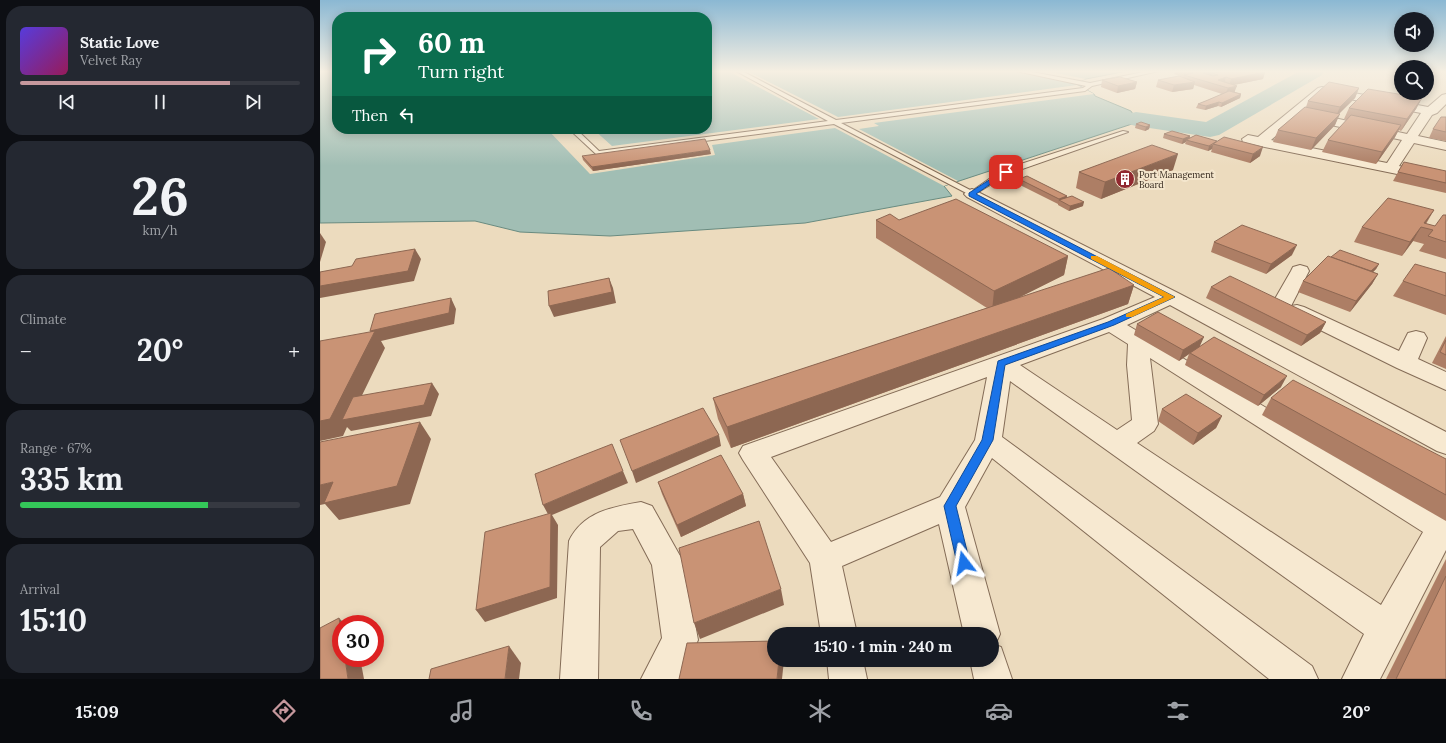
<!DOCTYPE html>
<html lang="en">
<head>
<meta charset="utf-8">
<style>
	:root { --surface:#171b24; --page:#242831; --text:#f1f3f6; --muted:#9ea1a6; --line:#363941; --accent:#c6989d }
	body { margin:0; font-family:Lora,serif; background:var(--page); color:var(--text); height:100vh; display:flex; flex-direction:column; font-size:15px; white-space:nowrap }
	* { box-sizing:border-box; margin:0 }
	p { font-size:13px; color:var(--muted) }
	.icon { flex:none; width:22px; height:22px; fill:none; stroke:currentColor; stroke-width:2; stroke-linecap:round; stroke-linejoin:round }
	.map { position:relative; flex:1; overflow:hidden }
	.panel { display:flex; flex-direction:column; gap:6px; padding:6px; background:#0d0f14; width:320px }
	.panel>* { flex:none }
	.guide { position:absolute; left:12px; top:12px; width:380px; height:122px; border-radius:16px; box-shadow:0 2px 10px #0003; background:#0b6e4f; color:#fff; overflow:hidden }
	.tools { position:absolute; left:1074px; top:12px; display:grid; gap:8px }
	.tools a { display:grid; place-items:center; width:40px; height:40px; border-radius:50%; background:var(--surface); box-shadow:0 2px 10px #0003; font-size:20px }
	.speed { position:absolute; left:12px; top:615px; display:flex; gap:8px; font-size:20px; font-weight:700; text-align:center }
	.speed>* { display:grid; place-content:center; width:52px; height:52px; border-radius:50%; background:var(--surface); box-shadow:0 2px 10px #0003; line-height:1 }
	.speed .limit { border:6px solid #d22; background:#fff; color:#111 }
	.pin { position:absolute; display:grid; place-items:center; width:34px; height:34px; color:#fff; margin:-17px; border-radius:8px; box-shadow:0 2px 6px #0006 }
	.me { position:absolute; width:44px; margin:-22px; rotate:346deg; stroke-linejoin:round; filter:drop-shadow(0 0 3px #0008) }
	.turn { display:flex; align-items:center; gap:14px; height:84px; padding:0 20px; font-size:18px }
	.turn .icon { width:52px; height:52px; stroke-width:2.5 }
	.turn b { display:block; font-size:28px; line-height:34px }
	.then { display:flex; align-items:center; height:38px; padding:0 20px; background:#0003; gap:8px; font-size:15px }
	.big { font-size:30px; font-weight:700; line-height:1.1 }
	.panel .widget { flex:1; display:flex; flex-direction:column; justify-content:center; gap:6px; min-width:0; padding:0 14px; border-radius:16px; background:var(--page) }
	.panel .dial { align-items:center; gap:0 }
	.dial b { font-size:52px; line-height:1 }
	.song { display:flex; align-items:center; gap:12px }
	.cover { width:48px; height:48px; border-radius:6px; background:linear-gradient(135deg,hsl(250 70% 55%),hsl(330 70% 35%)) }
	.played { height:4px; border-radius:2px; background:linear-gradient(90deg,var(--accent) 75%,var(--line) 75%) }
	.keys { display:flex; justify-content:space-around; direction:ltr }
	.heat { display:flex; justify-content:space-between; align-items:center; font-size:22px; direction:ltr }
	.charge { height:6px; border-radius:3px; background:linear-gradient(90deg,#34c759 67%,var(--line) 0) }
	.trip { position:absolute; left:447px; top:627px; width:232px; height:40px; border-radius:20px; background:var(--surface); box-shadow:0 2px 10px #0003; font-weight:700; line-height:40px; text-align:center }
	.dock { display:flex; height:64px; justify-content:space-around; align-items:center; background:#090b0e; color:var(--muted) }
	.dock .icon { width:28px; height:28px }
	.dock .on { color:var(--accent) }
	.dock b { font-size:18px; color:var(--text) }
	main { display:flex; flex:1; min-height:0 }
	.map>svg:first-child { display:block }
</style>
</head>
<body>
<main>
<section class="panel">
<div class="widget">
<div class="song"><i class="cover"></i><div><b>Static Love</b><p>Velvet Ray</p></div></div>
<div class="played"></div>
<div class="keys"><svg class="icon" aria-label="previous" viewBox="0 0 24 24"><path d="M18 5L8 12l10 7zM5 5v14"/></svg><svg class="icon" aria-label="pause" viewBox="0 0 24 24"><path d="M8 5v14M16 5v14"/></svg><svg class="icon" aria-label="next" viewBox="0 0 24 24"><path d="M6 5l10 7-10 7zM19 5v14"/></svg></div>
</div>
<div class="widget dial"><b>26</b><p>km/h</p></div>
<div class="widget"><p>Climate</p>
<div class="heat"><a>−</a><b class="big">20°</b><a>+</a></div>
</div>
<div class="widget"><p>Range · 67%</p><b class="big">335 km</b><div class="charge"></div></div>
<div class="widget"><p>Arrival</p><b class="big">15:10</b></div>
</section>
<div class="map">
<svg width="1126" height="679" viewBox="0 0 1126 679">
	<rect width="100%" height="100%" fill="#ecdbbe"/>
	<!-- water -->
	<path fill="#a1beb4" stroke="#698b80" d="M0,71h17v58h370v-58h420l-41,8 -11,4 19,11 1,2 36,15 7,11 -194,64 8,10 -147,27 -195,13 -90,-4 -45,-11 -155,2z"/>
	<!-- pier -->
	<g fill="#ecdbbe">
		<path d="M408,71h19l91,46 239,-32 17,9 -220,29 5,3 -20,3 99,52 -14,5 -109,-58 -123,17 3,10 -125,19 -43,-45h46l19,17 207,-27z"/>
		<path d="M691,71h35l40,8 -12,4z"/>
	</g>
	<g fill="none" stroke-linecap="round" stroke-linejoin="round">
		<!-- river -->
		<path fill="#a1beb4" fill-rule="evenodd" d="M980,71h24l-2,4 -103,60 -9,2 -74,-11 -8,-2 -4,-5 4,-5 8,-2 70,10z"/>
		<!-- service casing -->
		<g stroke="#846c57" stroke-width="2">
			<path id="service" d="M416,71h6l94,49 247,-32 3,-2 -70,-15h11l63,12 58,-12h11l-67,15 -7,5 -244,32 131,68 30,-21 121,-39 5,1 -120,42 -36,22 -138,-72 -237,31 -28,-26h7l23,22 229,-30z"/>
		</g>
		<!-- minor casing -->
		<g stroke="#846c57" stroke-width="2">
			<g id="minor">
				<path d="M1002,87l106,20 14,-12 4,-1v10l-9,9 -5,2 -14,21 28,6v8l-32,-7 -15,23 47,10v8l-186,-38 -17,-4 -1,-3 6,-4 10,2 60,-49zM1004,94l97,19 -14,21 -100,-22 -6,4 6,4 95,20 -15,23 -116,-23z"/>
				<path d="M652,189l206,104 268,139v22l-9,-3 -267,-146 -43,20 319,190v35l-66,129h-38l22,-45 -354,-253 -8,56 310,229 6,13h-49l-277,-221 -27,49 35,127 -5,11 6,2 11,32h-38l-4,-19h22v-26h-28l-25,-110 -97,42 15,68h-36l-11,-71 -67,-103 -4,-7 4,-7 360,-127 52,-22 -188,-100 -3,-3 3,-3zM789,332l19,12 -1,21 5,55 -15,10 -97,-65zM830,358l273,174 -42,73 -244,-162 17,-12 4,-7zM667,377l-12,63 -35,57 -109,45 -60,-85z"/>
				<path d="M980,265l7,2 2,4 -18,35 6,-1 7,2 95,44 9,-18 8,-2 8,2 3,5 -9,21 28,13v18l-49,-22 -107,-53 -3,-4 1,-2 -6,1 -7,-2 -3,-4 19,-33 2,-4z"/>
				<path d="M321,502l11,4 32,57 14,77 -18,39h-39l21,-41 -10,-73 -19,-36 -15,2 -18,16 -2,132h-38l9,-138c14,-29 43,-34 72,-39z"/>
				<path d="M507,660h36l4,19h-38z"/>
			</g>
		</g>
		<!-- service -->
		<use href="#service" fill="#f7e9d1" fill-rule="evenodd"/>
		<!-- minor -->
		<use href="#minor" fill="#f7e9d1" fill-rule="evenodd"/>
	</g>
	<!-- wall -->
	<g fill="#ad7e65">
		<path d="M855,71h86l4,1 -2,7 -30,6 2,7 6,2 -1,4 -19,9 -3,-1 -13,4 -9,-2 2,-4 10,-4 14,-6 -28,-9 -1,4 -21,3 -16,-5 2,-7 25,-3 -9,-3z"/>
		<path d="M782,80l35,2 -2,7 -18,4 -16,-6z"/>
		<path d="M1039,88l-4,10 -16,15 -4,12 -24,25 -38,-8 5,-12 28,-23 2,-6z"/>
		<path d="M1102,98l-6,11 -15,22 -2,-1 -4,7 -19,27 -54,-12 6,-12 19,-20 -3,-1 5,-11z"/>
		<path d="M1126,117v24l-17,-3 4,-9z"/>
		<path d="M816,124l14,1 -1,4 -4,2 -10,-3z"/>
		<path d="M844,134l26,2v2l6,-3 64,21 -10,7 -39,-11 1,-3 -4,2 -23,-7 1,-2 -4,2 -19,-6z"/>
		<path d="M391,154l-118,17 -10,-11 -1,-4z"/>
		<path d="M853,170l-72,29 -25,-11 3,-16z"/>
		<path d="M1126,171v22l-53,-12 5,-9z"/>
		<path d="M699,179l48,17v2l16,8 -14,5 -11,-6v-1l-40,-20z"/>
		<path d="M1114,210l-8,14 9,2 11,-11v44l-27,-8 5,-7 -11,-3 -11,15 -48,-14 8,-15z"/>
		<path d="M556,220h23l169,36 -4,19 -46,23 116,-13 -6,19 -397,144 -13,-29 -5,-21 274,-90 -111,-70z"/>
		<path d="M894,242l78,13 -26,19 -55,-22z"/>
		<path d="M1011,257l48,7 -3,5 -3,3 5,2 -6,10 -22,28 -52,-20 5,-11z"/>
		<path d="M1126,273v42l-53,-19 10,-15z"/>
		<path d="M891,287l115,35 -6,11 -19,13 -95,-48z"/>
		<path d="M817,324l63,22 81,41 -23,19 -73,-41 4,-11 -10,7 -45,-26z"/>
		<path d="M1126,336v33l-14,-6z"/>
		<path d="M951,398l175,61v62l-184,-106z"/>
		<path d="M842,409l60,7 -6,12 -23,17 -35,-24z"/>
		<path d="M338,482l85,12 3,12 -65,31 -19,-43z"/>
		<path d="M1126,559v120h-60z"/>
	</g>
	<!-- shaded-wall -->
	<g fill="#8d6752">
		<path d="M891,71h34l-33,2 -1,5 -8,-5z"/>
		<path d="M945,72l-2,7 -34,7 2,-7z"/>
		<path d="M906,77l-2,7 -6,-4z"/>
		<path d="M817,82l-2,7 -18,4 1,-7z"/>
		<path d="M875,82l-2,7 -21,3 2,-7z"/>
		<path d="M917,86l-3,7 -9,2 3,-7z"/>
		<path d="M1039,88l-4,10 -20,20 5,-11z"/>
		<path d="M921,94l-1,4 -19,9 1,-4z"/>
		<path d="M1102,98l-6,11 -15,22 6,-12z"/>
		<path d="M899,102l-1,4 -13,4 1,-4z"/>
		<path d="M1020,114l-5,11 -24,25 5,-12z"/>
		<path d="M830,125l-1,4 -4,2 1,-4z"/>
		<path d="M1081,125l-6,12 -19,27 6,-12z"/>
		<path d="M870,136l-1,4h-3v2l-4,2 1,-5z"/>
		<path d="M893,145l-1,4 -4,2 1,-5z"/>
		<path d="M943,147l-3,9 -10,7 3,-9z"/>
		<path d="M390,150l1,4 -118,17 -1,-4z"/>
		<path d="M858,154l-5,16 -72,29 4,-17z"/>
		<path d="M747,196l-1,5 -7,-1 -1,4 1,-5z"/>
		<path d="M764,202l-1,4 -14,5 1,-5z"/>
		<path d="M1114,210l-9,14 -1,-1z"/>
		<path d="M1101,227l-8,14 -11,15 8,-14z"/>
		<path d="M0,233l6,9 -6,20z"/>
		<path d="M977,245l-5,10 -26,19 5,-10z"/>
		<path d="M95,249l6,10 -7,22 -94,17v-12z"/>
		<path d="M748,256l-4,19 -72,36 2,-20z"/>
		<path d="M1059,264l-3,5 -9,9 3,-6z"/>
		<path d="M1058,274l-6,10 -22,28 6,-11z"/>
		<path d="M289,278l4,10 3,15 -62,14 -5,-11z"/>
		<path d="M814,285l-6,19 -397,144 -4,-21z"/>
		<path d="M131,298l5,11 -2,15 -73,17 4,7 -34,70 81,-35 7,11 -8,22 -80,15 -4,-4 -4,9 -23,5v-20l53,-86 -3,-4z"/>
		<path d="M1006,322l-6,11 -19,13 6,-11z"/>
		<path d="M884,337l-5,11 -9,5 -1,1 -10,7 4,-11z"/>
		<path d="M967,376l-6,11 -23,19 6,-11z"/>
		<path d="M902,416l-6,12 -23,17 5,-12z"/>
		<path d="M100,422l11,17 -21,65 -71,16 -14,-16 -5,1v-20l13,-3z"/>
		<path d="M399,435l2,11 -85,37 -4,-12z"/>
		<path d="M303,471l5,12 -76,32 6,10 -1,73 -72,24 -9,-12 73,-94 -6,-11z"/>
		<path d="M423,494l3,12 -65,31 -4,-12z"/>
		<path d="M461,589l3,16 -84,34 -6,-16z"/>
		<path d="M19,618l6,6h-4v6z"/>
		<path d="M189,646l12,17 -2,16h-14z"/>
		<path d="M25,658h15l4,21h-16z"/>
		<path d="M459,660h5l-2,19h-5z"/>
	</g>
	<!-- building -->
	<g fill="#c99375" stroke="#8d6752">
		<path d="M868,71h23l-8,2 10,3 5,-1 -6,-2 12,-2h37l4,1 -34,7 -5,-2 -8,3 19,6 -9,2 -44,-13 9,-2z"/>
		<path d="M859,76l16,6 -21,3 -16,-5z"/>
		<path d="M800,77l17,5 -19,4 -16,-6z"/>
		<path d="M1009,82l30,6 -19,19 -32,-6z"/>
		<path d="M1048,89l54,9 -15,21 -58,-11z"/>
		<path d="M909,91l12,3 -19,9 -3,-1 -13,4 -8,-2 10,-4z"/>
		<path d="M985,107l35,7 -24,24 -38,-8z"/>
		<path d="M1031,115l50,10 -19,27 -54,-12z"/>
		<path d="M1121,117h5v15l-13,-3z"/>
		<path d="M821,122l9,3 -4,2 -10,-3z"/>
		<path d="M852,131l18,5 -7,3 -19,-5z"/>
		<path d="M876,135l21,6 -8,5 -23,-6z"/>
		<path d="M904,137l39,10 -10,7 -40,-10z"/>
		<path d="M385,139l5,11 -118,17 -10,-11z"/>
		<path d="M832,145l26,9 -73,28 -26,-10z"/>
		<path d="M1084,162l42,9v12l-48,-11z"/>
		<path d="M707,176l40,20 -8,3 -40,-20z"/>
		<path d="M752,196l12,6 -14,4 -11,-6z"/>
		<path d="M1068,198l46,12 -10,13 11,3 8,-11h3v27l-18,-6 5,-6 -12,-3 -11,15 -48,-15z"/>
		<path d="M636,199l112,57 -74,35 -118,-71 14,-6 9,6z"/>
		<path d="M922,225l55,20 -26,19 -57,-22z"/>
		<path d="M95,249l-7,22 -88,15v-14l32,-6 4,-7z"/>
		<path d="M1020,250l39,14 -8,7 -40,-14z"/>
		<path d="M1008,256l50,18 -22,27 -53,-20z"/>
		<path d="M1095,264l31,9v23l-43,-15z"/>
		<path d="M789,268l25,17 -407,142 -14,-29z"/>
		<path d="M910,276l96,46 -19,13 -96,-48z"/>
		<path d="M289,278l3,14 -63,14 -1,-15z"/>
		<path d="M131,298l-2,15 -79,18 5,-17z"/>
		<path d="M838,312l46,25 -21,13 -46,-26z"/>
		<path d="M55,331l-45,88 -10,2v-80z"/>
		<path d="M894,337l73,39 -23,19 -74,-42z"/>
		<path d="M1126,340v15l-6,-3z"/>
		<path d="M973,380l153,79v36l-175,-97z"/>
		<path d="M112,383l-8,22 -82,15 11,-23z"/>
		<path d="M866,394l36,22 -24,17 -36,-24z"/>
		<path d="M383,408l16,27 -87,36 -12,-31z"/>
		<path d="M100,422l-23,64 -73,17 9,-21 -13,3v-43z"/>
		<path d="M292,444l11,27 -80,34 -8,-31z"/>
		<path d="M401,455l22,39 -66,31 -19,-43z"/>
		<path d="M231,513l-1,74 -74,23 9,-78z"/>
		<path d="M439,521l22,68 -87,34 -15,-75z"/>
		<path d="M1126,576v103h-50z"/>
		<path d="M19,618l2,12v28h4l3,21h-28v-51z"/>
		<path d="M454,641v19h5l-2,19h-98l8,-36z"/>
		<path d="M189,646l-4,33h-76l2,-10z"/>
	</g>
	<!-- sky -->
	<linearGradient id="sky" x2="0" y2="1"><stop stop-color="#8bb8d3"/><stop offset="0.43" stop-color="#f6efe2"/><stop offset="1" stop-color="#f6efe2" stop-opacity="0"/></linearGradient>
	<rect width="1126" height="166" fill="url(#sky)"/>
	<!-- route -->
	<path fill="#1a73e8" stroke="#114b97" d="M683,171l5,1 -32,22 199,103 -61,28 -109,40 -12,75 -37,66 14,57 -2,4 -4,2 -5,-2 -2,-4 -13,-57 38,-66 16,-79 110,-39 56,-25 -195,-101v-3z"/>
	<!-- slow -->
	<path fill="#f59e0b" d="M771,256h6l78,41 -43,20h-6v-3l38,-17 -73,-38z"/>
	<!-- icons -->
	<defs>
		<g id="building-disc" transform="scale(1)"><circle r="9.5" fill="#912930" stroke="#f4e6cd"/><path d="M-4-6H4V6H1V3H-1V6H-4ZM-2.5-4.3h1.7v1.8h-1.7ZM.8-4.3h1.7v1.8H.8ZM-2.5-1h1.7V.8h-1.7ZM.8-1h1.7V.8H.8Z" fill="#fff"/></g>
	</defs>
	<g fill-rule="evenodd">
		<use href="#building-disc" x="805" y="179"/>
	</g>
	<g text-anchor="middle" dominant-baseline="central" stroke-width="4" stroke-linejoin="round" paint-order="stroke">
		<!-- far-poi labels -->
		<g font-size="9" fill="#33261c" stroke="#f4e6cd" text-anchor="start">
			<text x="819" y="174">Port Management<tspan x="819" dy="10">Board</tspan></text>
		</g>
	</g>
</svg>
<div class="tools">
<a><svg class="icon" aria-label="sound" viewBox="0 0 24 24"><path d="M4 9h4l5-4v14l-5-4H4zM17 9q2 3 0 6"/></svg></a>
<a><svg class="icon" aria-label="search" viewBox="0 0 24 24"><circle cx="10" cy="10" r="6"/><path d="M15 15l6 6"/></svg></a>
</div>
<div class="speed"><div class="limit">30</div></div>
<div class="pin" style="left:686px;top:172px;background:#d93025"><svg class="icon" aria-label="arrive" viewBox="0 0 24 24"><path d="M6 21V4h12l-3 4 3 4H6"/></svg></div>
<svg class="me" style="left:644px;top:563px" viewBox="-20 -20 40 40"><path d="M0-17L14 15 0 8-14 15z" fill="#1a73e8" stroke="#fff" stroke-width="4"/></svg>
<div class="trip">15:10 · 1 min · 240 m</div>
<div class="guide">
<div class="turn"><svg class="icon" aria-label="right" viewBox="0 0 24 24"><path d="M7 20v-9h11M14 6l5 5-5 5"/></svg><div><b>60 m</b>Turn right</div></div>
<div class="then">Then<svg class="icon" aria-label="left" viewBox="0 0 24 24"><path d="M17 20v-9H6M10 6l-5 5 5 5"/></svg></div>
</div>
</div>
</main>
<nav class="dock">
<b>15:09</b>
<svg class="icon on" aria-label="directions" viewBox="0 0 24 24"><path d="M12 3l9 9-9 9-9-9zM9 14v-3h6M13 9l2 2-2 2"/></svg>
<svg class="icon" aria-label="music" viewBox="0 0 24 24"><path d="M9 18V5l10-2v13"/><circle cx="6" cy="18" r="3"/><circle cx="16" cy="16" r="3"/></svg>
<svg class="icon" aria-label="phone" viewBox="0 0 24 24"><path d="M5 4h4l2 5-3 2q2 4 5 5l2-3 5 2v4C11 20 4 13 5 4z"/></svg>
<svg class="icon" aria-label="climate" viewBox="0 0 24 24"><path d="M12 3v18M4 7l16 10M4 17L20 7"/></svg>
<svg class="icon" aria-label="car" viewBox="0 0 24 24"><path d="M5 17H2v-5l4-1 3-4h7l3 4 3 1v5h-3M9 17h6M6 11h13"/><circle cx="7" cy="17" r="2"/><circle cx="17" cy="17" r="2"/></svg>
<svg class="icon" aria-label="filters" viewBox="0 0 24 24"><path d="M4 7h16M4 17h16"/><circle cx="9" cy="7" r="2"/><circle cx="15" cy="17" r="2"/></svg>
<b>20°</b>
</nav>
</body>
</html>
